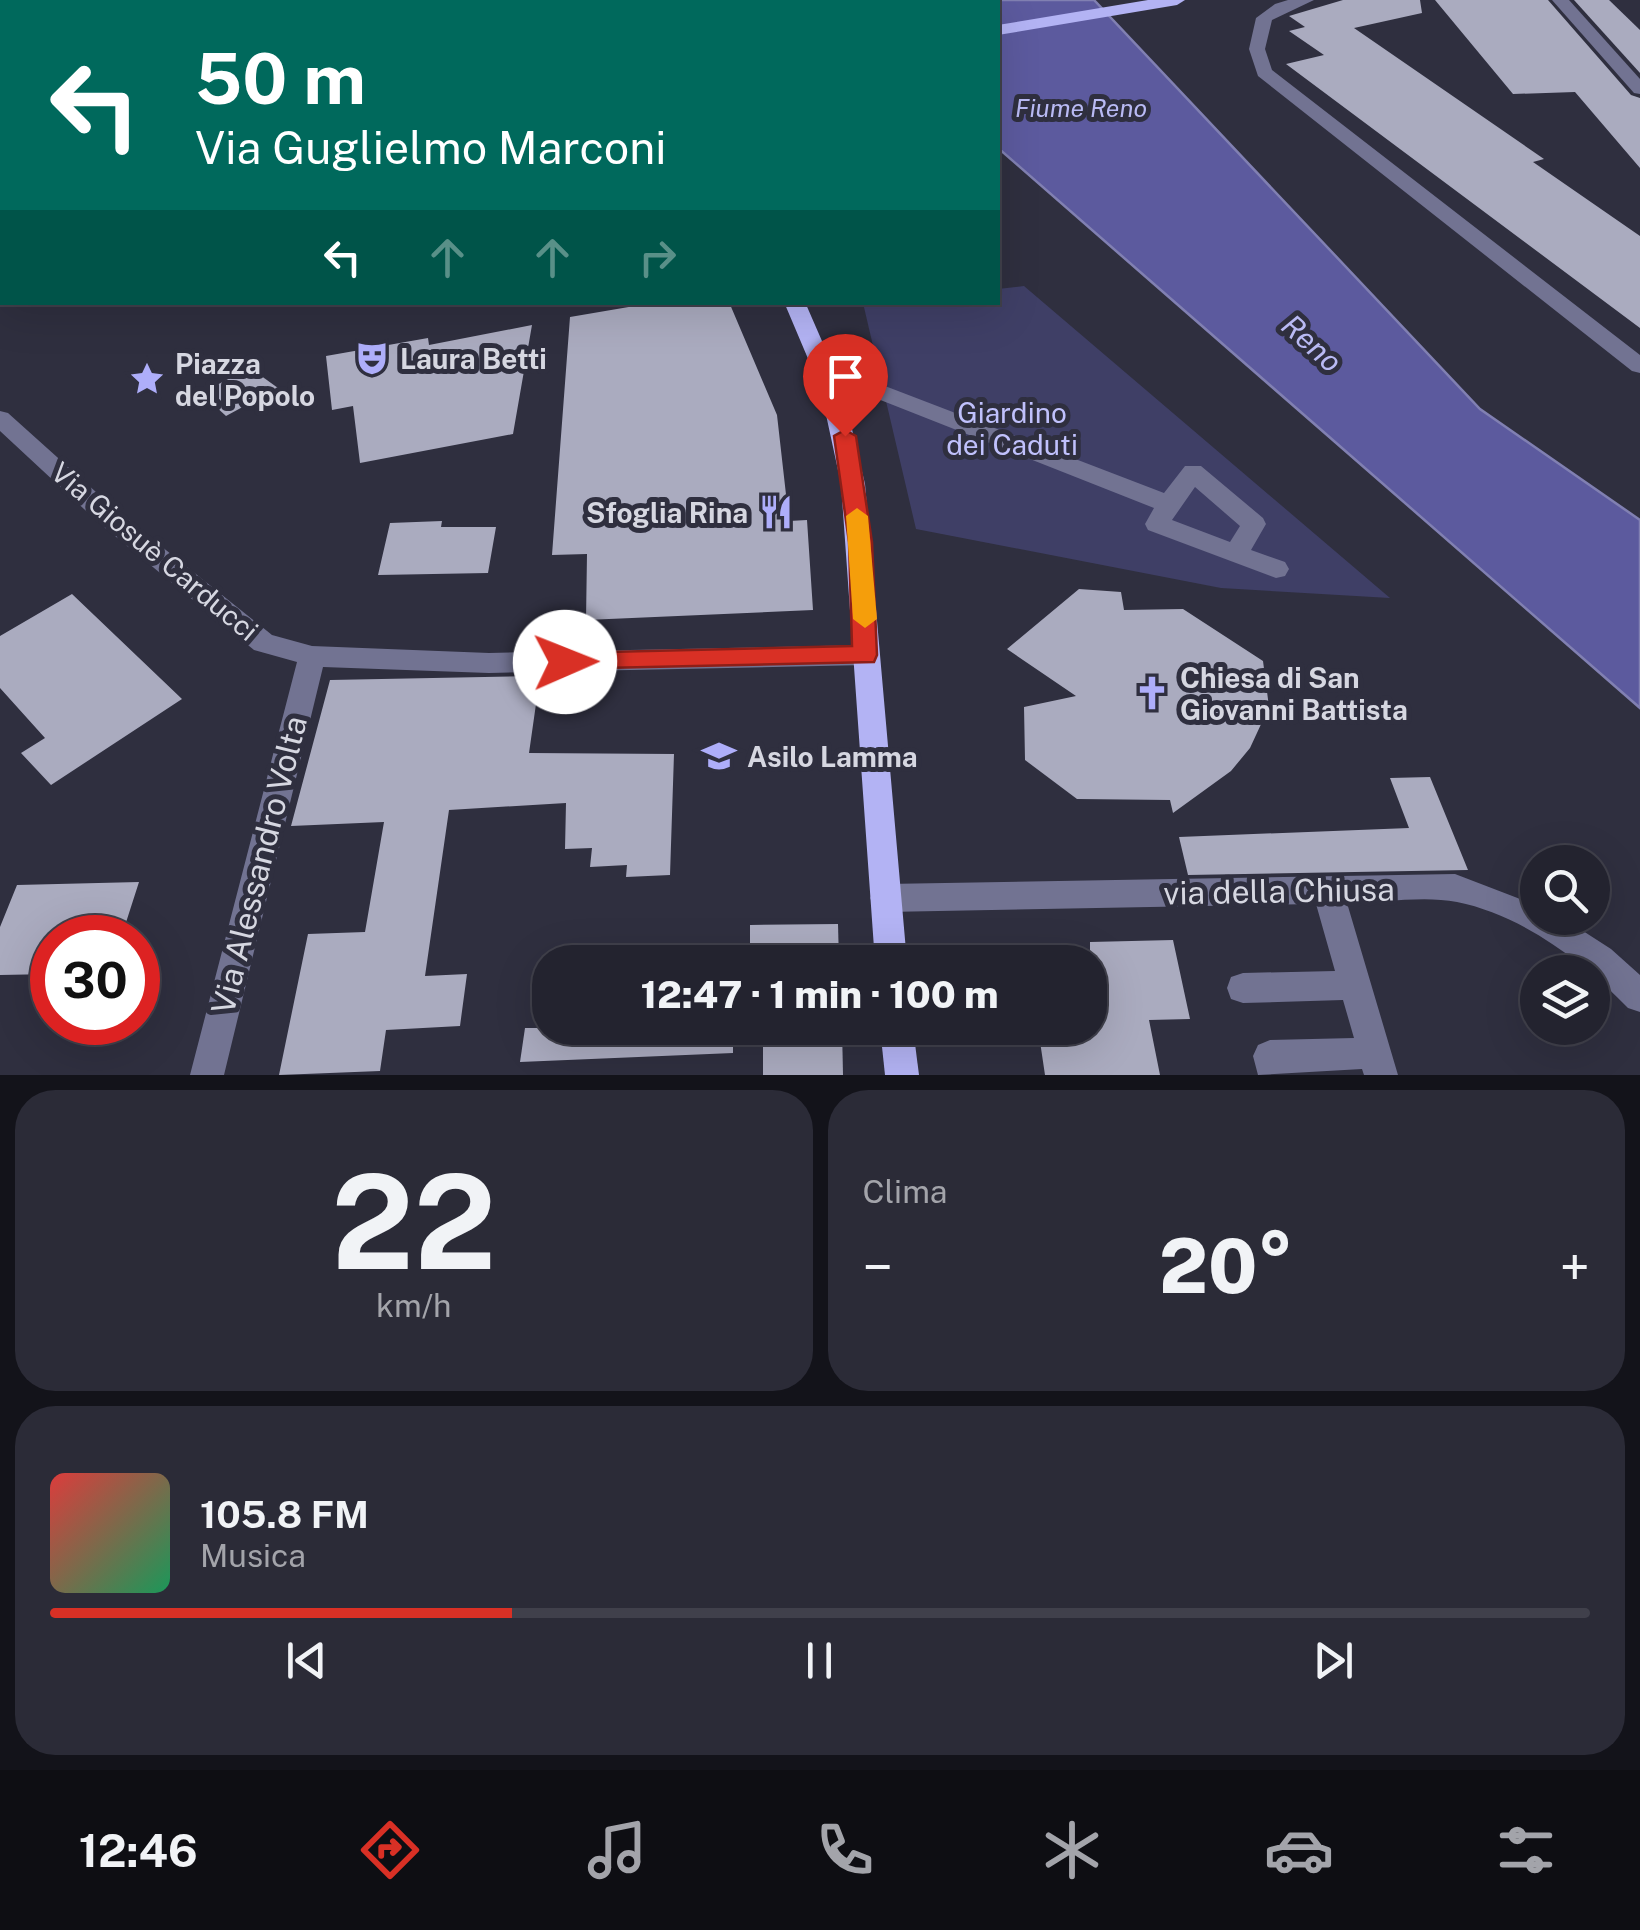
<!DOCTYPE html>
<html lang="it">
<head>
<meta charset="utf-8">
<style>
	:root { --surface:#23232f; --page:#2b2b37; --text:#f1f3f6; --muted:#a3a4aa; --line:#40404b; --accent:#d93025 }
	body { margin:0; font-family:"Public Sans",sans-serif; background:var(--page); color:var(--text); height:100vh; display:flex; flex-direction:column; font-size:38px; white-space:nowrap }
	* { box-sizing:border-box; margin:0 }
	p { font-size:32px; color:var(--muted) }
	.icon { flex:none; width:55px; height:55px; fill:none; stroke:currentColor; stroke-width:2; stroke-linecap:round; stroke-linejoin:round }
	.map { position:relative; height:1075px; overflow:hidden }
	.drawer { display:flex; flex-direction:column; gap:15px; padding:15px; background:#13131a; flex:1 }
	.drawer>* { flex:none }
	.banner { position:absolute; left:0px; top:0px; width:1000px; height:305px; box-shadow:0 10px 40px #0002,0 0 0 2px var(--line); background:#00695c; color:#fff; overflow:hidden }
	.buttons { position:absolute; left:1520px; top:845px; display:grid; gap:20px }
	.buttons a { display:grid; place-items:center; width:90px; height:90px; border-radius:50%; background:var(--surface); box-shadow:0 10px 40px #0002,0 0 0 2px var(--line); font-size:50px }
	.speed { position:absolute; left:30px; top:915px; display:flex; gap:20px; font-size:50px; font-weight:700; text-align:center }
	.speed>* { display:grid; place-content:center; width:130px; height:130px; border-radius:50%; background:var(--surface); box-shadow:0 10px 40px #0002,0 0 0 2px var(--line); line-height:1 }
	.speed .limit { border:15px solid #d22; background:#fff; color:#111 }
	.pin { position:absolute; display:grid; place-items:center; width:85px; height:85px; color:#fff; margin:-102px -42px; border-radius:50% 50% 50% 0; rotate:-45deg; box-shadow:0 0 10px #0007 }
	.pin .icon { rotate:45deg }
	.me { position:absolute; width:110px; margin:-55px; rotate:89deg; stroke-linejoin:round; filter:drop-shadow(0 0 8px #0008) }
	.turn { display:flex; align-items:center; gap:35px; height:210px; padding:0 30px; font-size:45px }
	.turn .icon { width:130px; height:130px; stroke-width:2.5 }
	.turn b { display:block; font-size:70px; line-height:85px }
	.lanes { display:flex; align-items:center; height:95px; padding:0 30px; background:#0003; justify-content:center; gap:50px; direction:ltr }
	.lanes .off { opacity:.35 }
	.big { font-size:75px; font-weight:800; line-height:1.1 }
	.drawer .tile { flex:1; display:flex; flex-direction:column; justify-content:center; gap:15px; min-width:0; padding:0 35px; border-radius:40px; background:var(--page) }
	.drawer .dial { align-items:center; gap:0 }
	.dial b { font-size:130px; line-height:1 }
	.song { display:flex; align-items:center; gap:30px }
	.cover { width:120px; height:120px; border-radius:15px; background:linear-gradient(135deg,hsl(0 70% 55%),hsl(150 70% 35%)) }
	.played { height:10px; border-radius:5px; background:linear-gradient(90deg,var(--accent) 30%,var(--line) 30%) }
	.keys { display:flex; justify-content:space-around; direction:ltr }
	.heat { display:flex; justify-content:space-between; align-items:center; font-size:55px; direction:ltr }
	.drawer .tiles { flex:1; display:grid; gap:15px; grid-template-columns:1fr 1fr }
	.tile:last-child { grid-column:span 2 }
	.trip { position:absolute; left:532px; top:945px; width:575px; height:100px; border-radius:40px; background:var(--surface); box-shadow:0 10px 40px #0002,0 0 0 2px var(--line); font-weight:800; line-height:100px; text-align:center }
	.tab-bar { display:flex; height:160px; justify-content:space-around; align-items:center; background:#0e0e13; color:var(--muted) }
	.tab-bar .icon { width:70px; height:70px }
	.tab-bar .active { color:var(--accent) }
	.tab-bar b { font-size:45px; color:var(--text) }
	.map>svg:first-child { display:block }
</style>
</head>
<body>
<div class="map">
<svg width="1640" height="1075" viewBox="0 0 1640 1075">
	<rect width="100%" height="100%" fill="#2f2f3f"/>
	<!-- green -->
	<path fill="#3f3f66" d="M1024,286l366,312 -169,-10 -305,-59 -53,-226 135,-1v-13z"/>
	<!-- water -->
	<path fill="#5c5a9e" stroke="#8180b2" stroke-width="2.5" d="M838,0h256l386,409 160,111v188l-642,-560v-146z"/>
	<!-- building -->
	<g fill="#aaabbf">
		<path d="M1343,0h77l2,13 -68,15 190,131 -11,3 107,74v92l-354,-264 38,-9 -35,-24 16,-4 -16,-11z"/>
		<path d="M1435,0h113l83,95 9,3v70l-65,-76 -62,2z"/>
		<path d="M1574,0h35l31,30v43z"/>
		<path d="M658,302h71l48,113 12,106 18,-1 6,90 -227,10 1,-66 -35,1 18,-238z"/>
		<path d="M532,325l-19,109 -153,29 -7,-57 -21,4 -6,-54 102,-18 1,7z"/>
		<path d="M250,368l28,20 -52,28 -25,-23z"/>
		<path d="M442,521l-1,6h55l-8,46 -110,2 12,-52z"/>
		<path d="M1079,589l42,3 3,18 59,-1 80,52 6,46 -19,41 -19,23 -58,42 -3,-13 -93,-1 -52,-39 -1,-53 52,-11 -69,-47z"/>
		<path d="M72,594l110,105 -131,86 -30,-32 24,-15 -45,-50v-52z"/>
		<path d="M540,676l-11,77 145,1 -4,121 -44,2 1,-12 -37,2 2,-19 -27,1 1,-46 -117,7 -24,166 42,-2 -7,52 -74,4 -6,41 -101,4 29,-141 57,-2 19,-110 -93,4 39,-146z"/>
		<path d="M1430,777l38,93 -280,5 -9,-38 230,-9 -19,-50z"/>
		<path d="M139,882l-18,56h-69v36l-52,1v-48l17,-42z"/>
		<path d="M838,924l1,38h-89v-37z"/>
		<path d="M1173,940l17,79 -41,1 11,55h-115l-7,-47h52v-86z"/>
		<path d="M525,1028h208v25l-213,9z"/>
		<path d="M763,1028h79l1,47h-80z"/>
	</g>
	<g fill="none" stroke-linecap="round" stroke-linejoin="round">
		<!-- minor -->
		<g fill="#727392" fill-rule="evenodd">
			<path d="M614,0h17l1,2h-16z"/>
			<path d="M1288,0h26l-42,20 -7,29 7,21 368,285v18l-8,-2 -374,-295 -9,-27 7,-31 19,-14z"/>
			<path d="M1552,0h17l71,79v15l-6,-1z"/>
			<path d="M2,150v12l-2,1v-12z"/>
			<path d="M825,363l339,130 21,-27h16l62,52 3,6 -15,26 34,12 4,7 -4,7 -9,2 -128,-48 -3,-6 9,-16 -337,-133 -3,-5 3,-5zM1195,487l45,39 -10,16 -58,-22z"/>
			<path d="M0,411l8,2 108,97 156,125 40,11 177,7 376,-8 10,3 3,7 -3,7 -10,3 -376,8 -166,-6 -99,408h-34l107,-413 -43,-12 -156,-128 -98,-91z"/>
			<path d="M1455,874l83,32v12l28,2 45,29 29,26v37l-12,-4c-44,-46 -106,-93 -171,-106 -34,-7 -76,1 -110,1l51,172h-34l-2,-6 -104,6 -5,-19 5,-11 12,-5 84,-2 -11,-38 -100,3 -12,-4 -4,-11 4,-11 12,-4 92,-2 -19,-67 -430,8 -11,-4 -5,-10 5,-10 11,-4z"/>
		</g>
		<!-- major -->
		<g fill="#b3b3f4" fill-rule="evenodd">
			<path d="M1148,0h37l-8,5 -179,30v-10z"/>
			<path d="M784,302h21l37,85 23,97 42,478h-32l-34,-478 -21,-97z"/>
			<path d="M880,1028h33l6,47h-34z"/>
		</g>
	</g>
	<!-- route -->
	<path fill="#d93025" stroke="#8d1f18" stroke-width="2.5" d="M845,430l11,6 16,106 5,113 -3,7 -318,7 -4,-7 4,-7 9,-2 287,-7 -3,-104 -15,-106z"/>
	<!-- slow -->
	<path fill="#f59e0b" d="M857,508l11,8 9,103 -12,9 -12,-9 -7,-103z"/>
	<!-- icons -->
	<defs>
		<g id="theatre-bare" transform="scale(2.7)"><path d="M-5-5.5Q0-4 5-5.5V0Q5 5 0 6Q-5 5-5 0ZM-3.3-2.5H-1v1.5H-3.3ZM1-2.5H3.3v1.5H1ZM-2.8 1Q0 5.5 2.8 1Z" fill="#aeaefa" stroke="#2f2f3f" stroke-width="2.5" paint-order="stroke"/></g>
		<g id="sight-bare" transform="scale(2.7)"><path d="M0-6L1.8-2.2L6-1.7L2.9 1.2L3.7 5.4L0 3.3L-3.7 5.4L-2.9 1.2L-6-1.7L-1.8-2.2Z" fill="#aeaefa" stroke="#2f2f3f" stroke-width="2.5" paint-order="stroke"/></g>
		<g id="restaurant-bare" transform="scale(2.7)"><path d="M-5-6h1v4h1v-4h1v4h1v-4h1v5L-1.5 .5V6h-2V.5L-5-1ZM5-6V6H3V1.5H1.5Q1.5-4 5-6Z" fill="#aeaefa" stroke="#2f2f3f" stroke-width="2.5" paint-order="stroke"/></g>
		<g id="church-bare" transform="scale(2.7)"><path d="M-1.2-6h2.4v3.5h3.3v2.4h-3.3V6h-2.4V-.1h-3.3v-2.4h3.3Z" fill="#aeaefa" stroke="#2f2f3f" stroke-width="2.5" paint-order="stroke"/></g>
		<g id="school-bare" transform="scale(2.7)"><path d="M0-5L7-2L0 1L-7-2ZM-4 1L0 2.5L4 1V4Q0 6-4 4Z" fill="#aeaefa" stroke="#2f2f3f" stroke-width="2.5" paint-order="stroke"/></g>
	</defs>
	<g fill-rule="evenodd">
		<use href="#theatre-bare" x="372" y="358"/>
		<use href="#sight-bare" x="147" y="379"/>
		<use href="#restaurant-bare" x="776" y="512"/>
		<use href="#church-bare" x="1152" y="693"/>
		<use href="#school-bare" x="719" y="756"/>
	</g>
	<g text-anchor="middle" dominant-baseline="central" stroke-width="10" stroke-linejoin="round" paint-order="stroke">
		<!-- far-water labels -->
		<g font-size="25" font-style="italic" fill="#b9baf4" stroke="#2f2f3f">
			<text x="1081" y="108">Fiume Reno</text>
		</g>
		<!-- poi labels -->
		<g font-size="28" font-weight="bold" fill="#d6d7e1" stroke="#2f2f3f" text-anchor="start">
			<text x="400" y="358">Laura Betti</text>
			<text x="175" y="363">Piazza<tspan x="175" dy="32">del Popolo</tspan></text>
			<text x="748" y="512" text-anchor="end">Sfoglia Rina</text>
			<text x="1180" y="677">Chiesa di San<tspan x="1180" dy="32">Giovanni Battista</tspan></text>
			<text x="747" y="756">Asilo Lamma</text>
		</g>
		<!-- park labels -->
		<g font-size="28" fill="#c0c1fc" stroke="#2f2f3f">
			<text x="1012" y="412">Giardino<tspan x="1012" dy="32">dei Caduti</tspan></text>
		</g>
		<!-- street labels -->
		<g font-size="28" fill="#d6d7e1" stroke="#2f2f3f">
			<text transform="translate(155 551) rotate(40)">Via Giosuè Carducci</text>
		</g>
		<!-- water labels -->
		<g font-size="30" font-style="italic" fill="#b9baf4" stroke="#2f2f3f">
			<text transform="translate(1312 343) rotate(42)">Reno</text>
		</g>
		<!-- near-street labels -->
		<g font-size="32" fill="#d6d7e1" stroke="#2f2f3f">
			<text transform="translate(259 865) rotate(-76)">Via Alessandro Volta</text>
			<text transform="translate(1279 891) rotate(-1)">via della Chiusa</text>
		</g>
	</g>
</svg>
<div class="buttons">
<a><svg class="icon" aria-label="search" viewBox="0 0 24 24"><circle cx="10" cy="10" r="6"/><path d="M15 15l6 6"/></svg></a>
<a><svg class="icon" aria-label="layers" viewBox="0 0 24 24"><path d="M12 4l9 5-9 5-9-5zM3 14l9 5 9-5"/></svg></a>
</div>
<div class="speed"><div class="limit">30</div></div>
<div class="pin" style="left:845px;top:436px;background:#d93025"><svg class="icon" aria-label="arrive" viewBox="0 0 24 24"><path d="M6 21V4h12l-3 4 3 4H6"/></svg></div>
<svg class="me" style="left:565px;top:662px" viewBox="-20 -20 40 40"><circle r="19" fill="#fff"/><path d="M0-13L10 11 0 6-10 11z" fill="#d93025"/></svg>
<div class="trip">12:47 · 1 min · 100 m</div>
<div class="banner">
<div class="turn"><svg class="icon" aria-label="left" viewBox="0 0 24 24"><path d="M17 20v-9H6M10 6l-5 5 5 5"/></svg><div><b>50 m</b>Via Guglielmo Marconi</div></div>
<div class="lanes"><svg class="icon" aria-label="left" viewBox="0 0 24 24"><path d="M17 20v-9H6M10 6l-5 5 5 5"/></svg><svg class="icon off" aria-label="ahead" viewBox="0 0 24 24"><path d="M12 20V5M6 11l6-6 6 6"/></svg><svg class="icon off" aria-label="ahead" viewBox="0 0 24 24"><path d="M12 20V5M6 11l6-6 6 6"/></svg><svg class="icon off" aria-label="right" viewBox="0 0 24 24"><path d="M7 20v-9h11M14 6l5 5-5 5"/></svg></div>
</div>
</div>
<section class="drawer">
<div class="tiles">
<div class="tile dial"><b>22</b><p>km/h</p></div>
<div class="tile"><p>Clima</p>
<div class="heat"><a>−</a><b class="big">20°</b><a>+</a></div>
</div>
<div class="tile">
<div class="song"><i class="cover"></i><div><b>105.8 FM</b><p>Musica</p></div></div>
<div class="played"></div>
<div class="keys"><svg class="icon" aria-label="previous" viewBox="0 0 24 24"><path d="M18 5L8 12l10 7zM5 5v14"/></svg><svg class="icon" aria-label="pause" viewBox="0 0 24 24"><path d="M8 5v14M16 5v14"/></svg><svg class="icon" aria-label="next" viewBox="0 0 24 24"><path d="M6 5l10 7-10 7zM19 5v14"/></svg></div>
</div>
</div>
</section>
<nav class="tab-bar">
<b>12:46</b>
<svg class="icon active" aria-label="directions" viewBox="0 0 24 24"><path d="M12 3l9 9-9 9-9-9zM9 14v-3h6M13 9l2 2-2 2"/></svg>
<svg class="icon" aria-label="music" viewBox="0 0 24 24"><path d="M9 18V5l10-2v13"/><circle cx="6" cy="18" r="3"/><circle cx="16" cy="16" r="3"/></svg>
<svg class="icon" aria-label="phone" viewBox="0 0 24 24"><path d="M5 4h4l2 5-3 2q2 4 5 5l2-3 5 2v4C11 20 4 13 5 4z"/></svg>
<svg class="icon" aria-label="climate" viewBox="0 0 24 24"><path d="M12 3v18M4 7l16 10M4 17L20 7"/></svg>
<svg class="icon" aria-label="car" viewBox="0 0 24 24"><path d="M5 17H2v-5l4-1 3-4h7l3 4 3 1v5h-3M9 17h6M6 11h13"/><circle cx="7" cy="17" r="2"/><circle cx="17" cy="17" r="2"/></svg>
<svg class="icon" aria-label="filters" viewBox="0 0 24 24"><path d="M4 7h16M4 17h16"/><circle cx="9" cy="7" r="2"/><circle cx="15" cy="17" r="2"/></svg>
</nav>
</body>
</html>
